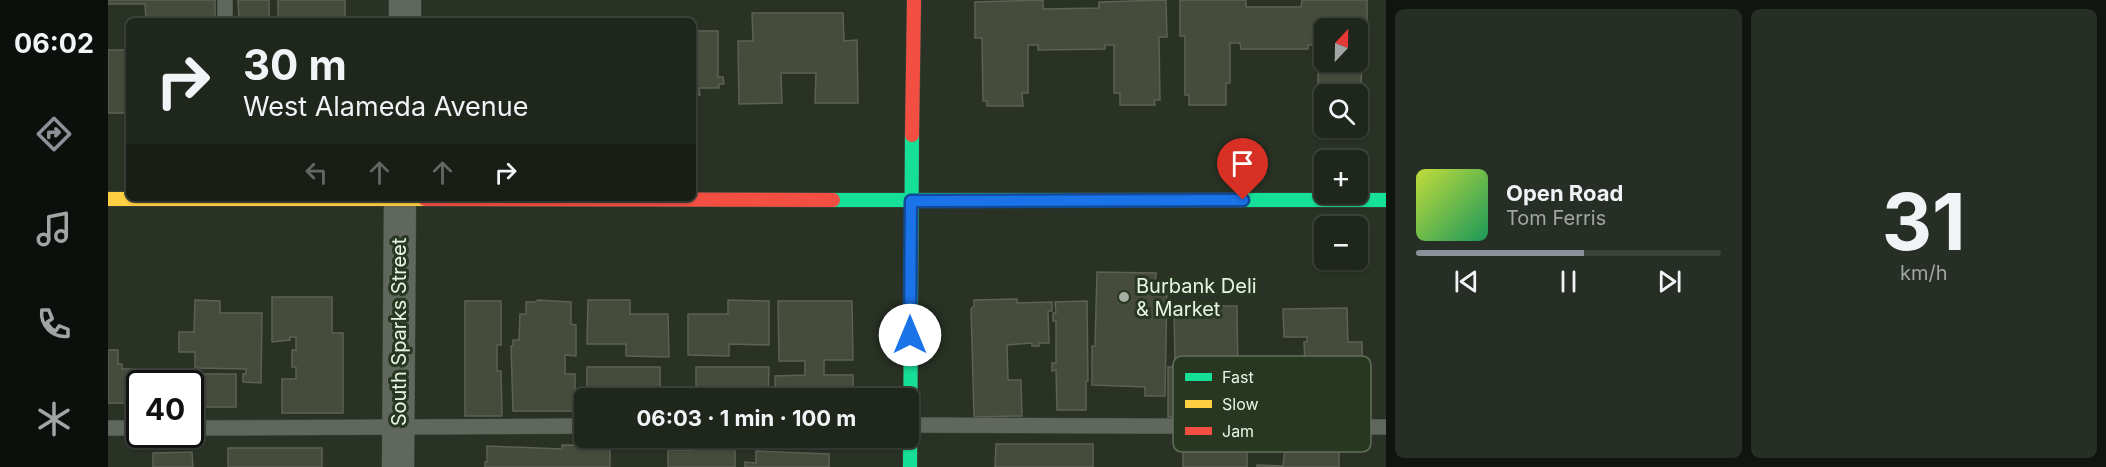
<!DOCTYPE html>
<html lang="en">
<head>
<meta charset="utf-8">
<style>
	:root { --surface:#1f261c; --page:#272e25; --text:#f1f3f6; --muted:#a1a5a3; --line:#3c433b; --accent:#8c9099 }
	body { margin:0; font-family:Inter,sans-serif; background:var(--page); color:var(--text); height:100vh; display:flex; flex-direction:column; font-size:22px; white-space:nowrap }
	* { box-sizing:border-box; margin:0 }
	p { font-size:20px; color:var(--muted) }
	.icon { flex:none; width:33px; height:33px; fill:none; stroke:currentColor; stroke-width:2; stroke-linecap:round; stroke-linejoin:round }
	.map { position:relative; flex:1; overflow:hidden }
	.panel { display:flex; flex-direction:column; gap:9px; padding:9px; background:#11150f; width:720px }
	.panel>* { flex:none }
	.guide { position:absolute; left:18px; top:18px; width:570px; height:183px; border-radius:9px; box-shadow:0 2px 4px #0004,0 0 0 2px var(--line); background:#1f261c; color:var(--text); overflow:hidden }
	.needle { width:39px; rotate:22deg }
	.controls { position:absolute; left:1206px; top:18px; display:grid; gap:12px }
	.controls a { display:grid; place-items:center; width:54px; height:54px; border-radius:9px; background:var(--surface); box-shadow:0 2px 4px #0004,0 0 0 2px var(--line); font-size:30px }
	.speed { position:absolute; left:18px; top:370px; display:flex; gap:12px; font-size:30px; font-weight:700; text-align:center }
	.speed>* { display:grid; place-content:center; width:78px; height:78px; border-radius:50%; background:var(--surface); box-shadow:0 2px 4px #0004,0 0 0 2px var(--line); line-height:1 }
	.speed .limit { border:3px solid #111; border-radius:9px; background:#fff; color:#111 }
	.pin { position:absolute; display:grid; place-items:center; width:51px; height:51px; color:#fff; margin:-62px -26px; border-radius:50% 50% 50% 0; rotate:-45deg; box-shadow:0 0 6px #0007 }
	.pin .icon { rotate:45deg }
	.me { position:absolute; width:66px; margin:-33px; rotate:0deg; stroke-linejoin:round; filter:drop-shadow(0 0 4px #0008) }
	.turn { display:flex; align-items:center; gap:21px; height:126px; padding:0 18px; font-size:27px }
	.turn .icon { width:78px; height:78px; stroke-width:2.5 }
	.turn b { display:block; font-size:42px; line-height:51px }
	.lanes { display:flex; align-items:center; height:57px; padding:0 18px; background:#0003; justify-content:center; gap:30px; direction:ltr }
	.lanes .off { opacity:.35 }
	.panel .card { flex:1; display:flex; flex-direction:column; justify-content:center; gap:9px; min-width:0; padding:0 21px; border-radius:9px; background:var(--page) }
	.panel .dial { align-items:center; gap:0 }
	.dial b { font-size:78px; line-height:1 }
	.song { display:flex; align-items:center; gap:18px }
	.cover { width:72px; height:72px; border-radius:9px; background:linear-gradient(135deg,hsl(70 70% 55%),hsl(150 70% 35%)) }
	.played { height:6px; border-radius:3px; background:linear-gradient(90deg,var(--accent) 55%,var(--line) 55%) }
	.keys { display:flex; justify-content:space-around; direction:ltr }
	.panel .tiles { flex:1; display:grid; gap:9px; grid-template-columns:repeat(2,1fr) }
	.trip { position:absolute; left:466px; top:388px; width:345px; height:60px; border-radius:9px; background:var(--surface); box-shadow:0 2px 4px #0004,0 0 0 2px var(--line); font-weight:700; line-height:60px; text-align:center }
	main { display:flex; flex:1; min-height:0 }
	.dock { display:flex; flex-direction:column; width:108px; justify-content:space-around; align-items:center; background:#0c0f0b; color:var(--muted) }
	.dock .icon { width:42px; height:42px }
	.dock .selected { color:var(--accent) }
	.dock b { font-size:27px; color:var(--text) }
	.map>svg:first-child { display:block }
</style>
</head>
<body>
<main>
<nav class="dock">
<b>06:02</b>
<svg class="icon selected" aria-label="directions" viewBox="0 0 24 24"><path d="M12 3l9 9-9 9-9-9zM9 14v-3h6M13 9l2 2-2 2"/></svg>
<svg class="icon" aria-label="music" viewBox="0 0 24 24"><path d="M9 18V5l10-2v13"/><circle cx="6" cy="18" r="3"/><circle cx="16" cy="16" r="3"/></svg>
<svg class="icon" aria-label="phone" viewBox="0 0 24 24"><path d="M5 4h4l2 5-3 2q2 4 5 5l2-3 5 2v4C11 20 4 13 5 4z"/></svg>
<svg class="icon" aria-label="climate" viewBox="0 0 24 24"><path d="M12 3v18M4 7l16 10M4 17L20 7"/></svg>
</nav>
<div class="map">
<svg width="1278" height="467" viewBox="0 0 1278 467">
	<rect width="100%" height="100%" fill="#293225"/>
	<!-- building -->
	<g fill="#464b3b" stroke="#5d6156" stroke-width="1.5" fill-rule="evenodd">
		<path d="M0,0h107v21h-69l-1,-17h-37z"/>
		<path d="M130,0h31v21h-30z"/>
		<path d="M170,0h67v17h-6v4h-61z"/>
		<path d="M935,0v9l56,-1v-6l67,-2 1,37h-8l1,63h-6l1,5h-35v-12h-6v-48h-9v4l-67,1v-5h-10v48h-6l1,13h-36v-5h-4l-1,-63h-7v-36z"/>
		<path d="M1072,0h66v7h55l1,-7h65v36l-5,-1 -1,60 -3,-1v11v-11h-34v10h-3v-20l-3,-1v-38h-10v4h-67l-1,-6h-10v40h-4v22h-37v-10h-4v-59h-5zM1216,28h34v34h-34z"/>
		<path d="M644,13h91l1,28 13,-1 1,63h-43l1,-30h-35l1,30 -43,1 -1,-63h15z"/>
		<path d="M585,31h25v46h5l1,7h-5v4h-20l1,7h-7z"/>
		<rect x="0" y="50" width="21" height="63"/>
		<path d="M989,272l59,1 -1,13h12l-2,110h-20v-9l-53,-2v-39h3z"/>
		<path d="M164,297h60v36h11v80h-61v-34h14v-12h-4v-17h4v-13h-6v3l-18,2z"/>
		<path d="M909,299v4l35,-1v9h-4l1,32h-10v3h-7v-3l-25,2 1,35h13l1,36 -48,1 -3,-108 3,-3v-6z"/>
		<path d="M87,300l25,1v12h42l-1,70 -18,-1v-8h3v-5l-51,-1v-16h-16v-20h15z"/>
		<path d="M430,300l33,2v22l5,1v31l-11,-1v19h10v37h-62l-2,-65h2v-6h6l1,-26h6v-12h9z"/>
		<path d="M480,300h42v14h38l1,43 -43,-1v-12h-39z"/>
		<path d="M620,300l41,1v44l-40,-1v12l-41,-1v-41h40z"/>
		<path d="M357,301h36v44h-4v26h4l1,45h-37z"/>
		<path d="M670,301h74l1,59h-29v15h29v24h-78v-23l30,-1v-14h-26z"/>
		<path d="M979,301l1,80h-2v29h-29l-1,-40 -4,1v-8h4v-42h-3v-8h3l-1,-11z"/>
		<path d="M1066,306h63l1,75h-23v-6h-20v9l4,-1 1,34h-32v-50h7z"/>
		<path d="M1239,308l1,34h14l1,43 -24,1v4l14,16 -12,11 -9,-11 -13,11 -10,-13 -13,12 -9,-10 -38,1 -1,-31 52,-1v8l11,-1 -1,-18h-5l-1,-22h3v-5h-23l-1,-28z"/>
		<path d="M0,350h10v14h4v5h14v34h-28z"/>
		<rect x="479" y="367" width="73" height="32"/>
		<path d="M588,367h73l-1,32h-72z"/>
		<path d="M81,374h47v33h-46z"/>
		<path d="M1199,441h17l1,5 14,1v20h-82v-2l26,1 2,-17h5v-3h17z"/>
		<path d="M585,442h38v2h4v23h-67v-17h25z"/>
		<path d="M888,444h97v23h-98z"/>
		<path d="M454,445l48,1v21h-125v-5h2v-16l75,3z"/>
		<path d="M1075,446l64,1v20h-64z"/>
		<rect x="120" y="448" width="94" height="19"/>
		<path d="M648,451l73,3v13h-84v-5l11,1z"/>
		<path d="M84,452l1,15h-40v-14z"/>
	</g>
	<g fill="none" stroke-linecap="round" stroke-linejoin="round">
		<!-- lane casing -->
		<g stroke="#454d42" stroke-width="16">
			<g id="lane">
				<path d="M117,0v21"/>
				<path d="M801,425l477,2"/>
				<path d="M0,428h32"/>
				<path d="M82,428l395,-2"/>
			</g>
		</g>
		<!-- street casing -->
		<g stroke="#454d42" stroke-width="33">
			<g id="street">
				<path d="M297,21v-21"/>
				<path d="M290,467l2,-269"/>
			</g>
		</g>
		<!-- fast casing -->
		<g stroke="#454d42" stroke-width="15">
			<g id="fast">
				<path d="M725,200h553"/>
				<path d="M802,467l2,-332"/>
			</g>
		</g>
		<!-- slow casing -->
		<g stroke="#454d42" stroke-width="15">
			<path id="slow" d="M0,199h317"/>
		</g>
		<!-- jam casing -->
		<g stroke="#454d42" stroke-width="15">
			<g id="jam">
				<path d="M804,135l2,-135"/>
				<path d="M317,199l408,1"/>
			</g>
		</g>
		<!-- lane -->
		<use href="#lane" stroke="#60685d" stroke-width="15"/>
		<!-- street -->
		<use href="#street" stroke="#60685d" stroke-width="32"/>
		<!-- fast -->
		<use href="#fast" stroke="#16e098" stroke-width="14"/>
		<!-- slow -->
		<use href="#slow" stroke="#ffcf43" stroke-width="14"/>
		<!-- jam -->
		<use href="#jam" stroke="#f24e42" stroke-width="14"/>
	</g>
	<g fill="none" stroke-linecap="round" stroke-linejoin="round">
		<!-- route casing -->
		<g stroke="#114b97" stroke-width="15">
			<path id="route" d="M802,335l1,-134 332,-1"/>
		</g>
		<!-- route -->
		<use href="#route" stroke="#1a73e8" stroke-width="10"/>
	</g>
	<!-- markers -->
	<circle fill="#a6b0a2" stroke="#273720" stroke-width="2" cx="1016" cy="297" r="6"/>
	<g text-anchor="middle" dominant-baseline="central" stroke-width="6" stroke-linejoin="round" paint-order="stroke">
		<!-- poi labels -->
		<g font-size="20" fill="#eaf4e6" stroke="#273720" text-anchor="start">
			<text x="1028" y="286">Burbank Deli<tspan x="1028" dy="23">&amp; Market</tspan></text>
		</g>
		<!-- street labels -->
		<g font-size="20" fill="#eaf4e6" stroke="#273720">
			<text transform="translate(291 332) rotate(-90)">South Sparks Street</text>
		</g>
	</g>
	<!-- legend -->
	<rect x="1065" y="356" width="198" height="96" rx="9" fill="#273720" stroke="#62705b" stroke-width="1.5"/>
	<rect x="1077" y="373" width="27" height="8" fill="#16e098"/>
	<rect x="1077" y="400" width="27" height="8" fill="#ffcf43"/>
	<rect x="1077" y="427" width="27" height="8" fill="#f24e42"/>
	<g font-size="16" fill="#eaf4e6">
		<text x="1114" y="383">Fast</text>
		<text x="1114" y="410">Slow</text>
		<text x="1114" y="437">Jam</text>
	</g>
</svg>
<div class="controls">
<a><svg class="needle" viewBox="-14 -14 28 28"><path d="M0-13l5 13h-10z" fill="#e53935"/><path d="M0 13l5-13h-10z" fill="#a1a5a3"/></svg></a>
<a><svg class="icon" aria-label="search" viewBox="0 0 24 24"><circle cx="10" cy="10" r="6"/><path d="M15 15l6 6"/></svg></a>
<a>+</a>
<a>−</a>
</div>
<div class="speed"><div class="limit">40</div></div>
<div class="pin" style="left:1135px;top:200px;background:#d93025"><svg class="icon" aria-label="arrive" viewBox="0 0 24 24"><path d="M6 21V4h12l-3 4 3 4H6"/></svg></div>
<svg class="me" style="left:802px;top:335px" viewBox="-20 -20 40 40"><circle r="19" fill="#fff"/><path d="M0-13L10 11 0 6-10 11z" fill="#1a73e8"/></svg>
<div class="trip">06:03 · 1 min · 100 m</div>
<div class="guide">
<div class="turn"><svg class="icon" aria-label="right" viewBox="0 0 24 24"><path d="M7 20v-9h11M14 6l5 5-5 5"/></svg><div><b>30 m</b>West Alameda Avenue</div></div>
<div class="lanes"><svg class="icon off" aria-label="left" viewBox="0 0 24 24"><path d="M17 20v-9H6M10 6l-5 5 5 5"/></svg><svg class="icon off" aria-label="ahead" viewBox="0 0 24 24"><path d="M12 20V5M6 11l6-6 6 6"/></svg><svg class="icon off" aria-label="ahead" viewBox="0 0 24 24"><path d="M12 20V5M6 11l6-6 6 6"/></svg><svg class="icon" aria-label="right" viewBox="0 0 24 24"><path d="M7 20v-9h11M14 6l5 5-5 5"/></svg></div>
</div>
</div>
<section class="panel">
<div class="tiles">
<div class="card">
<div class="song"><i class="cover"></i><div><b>Open Road</b><p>Tom Ferris</p></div></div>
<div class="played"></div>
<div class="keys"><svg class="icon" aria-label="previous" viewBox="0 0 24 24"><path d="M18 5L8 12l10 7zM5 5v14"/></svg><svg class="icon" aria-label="pause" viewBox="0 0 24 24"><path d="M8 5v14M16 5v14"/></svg><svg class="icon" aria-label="next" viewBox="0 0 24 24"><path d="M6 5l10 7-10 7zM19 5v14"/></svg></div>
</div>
<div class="card dial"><b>31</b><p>km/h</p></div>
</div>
</section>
</main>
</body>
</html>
